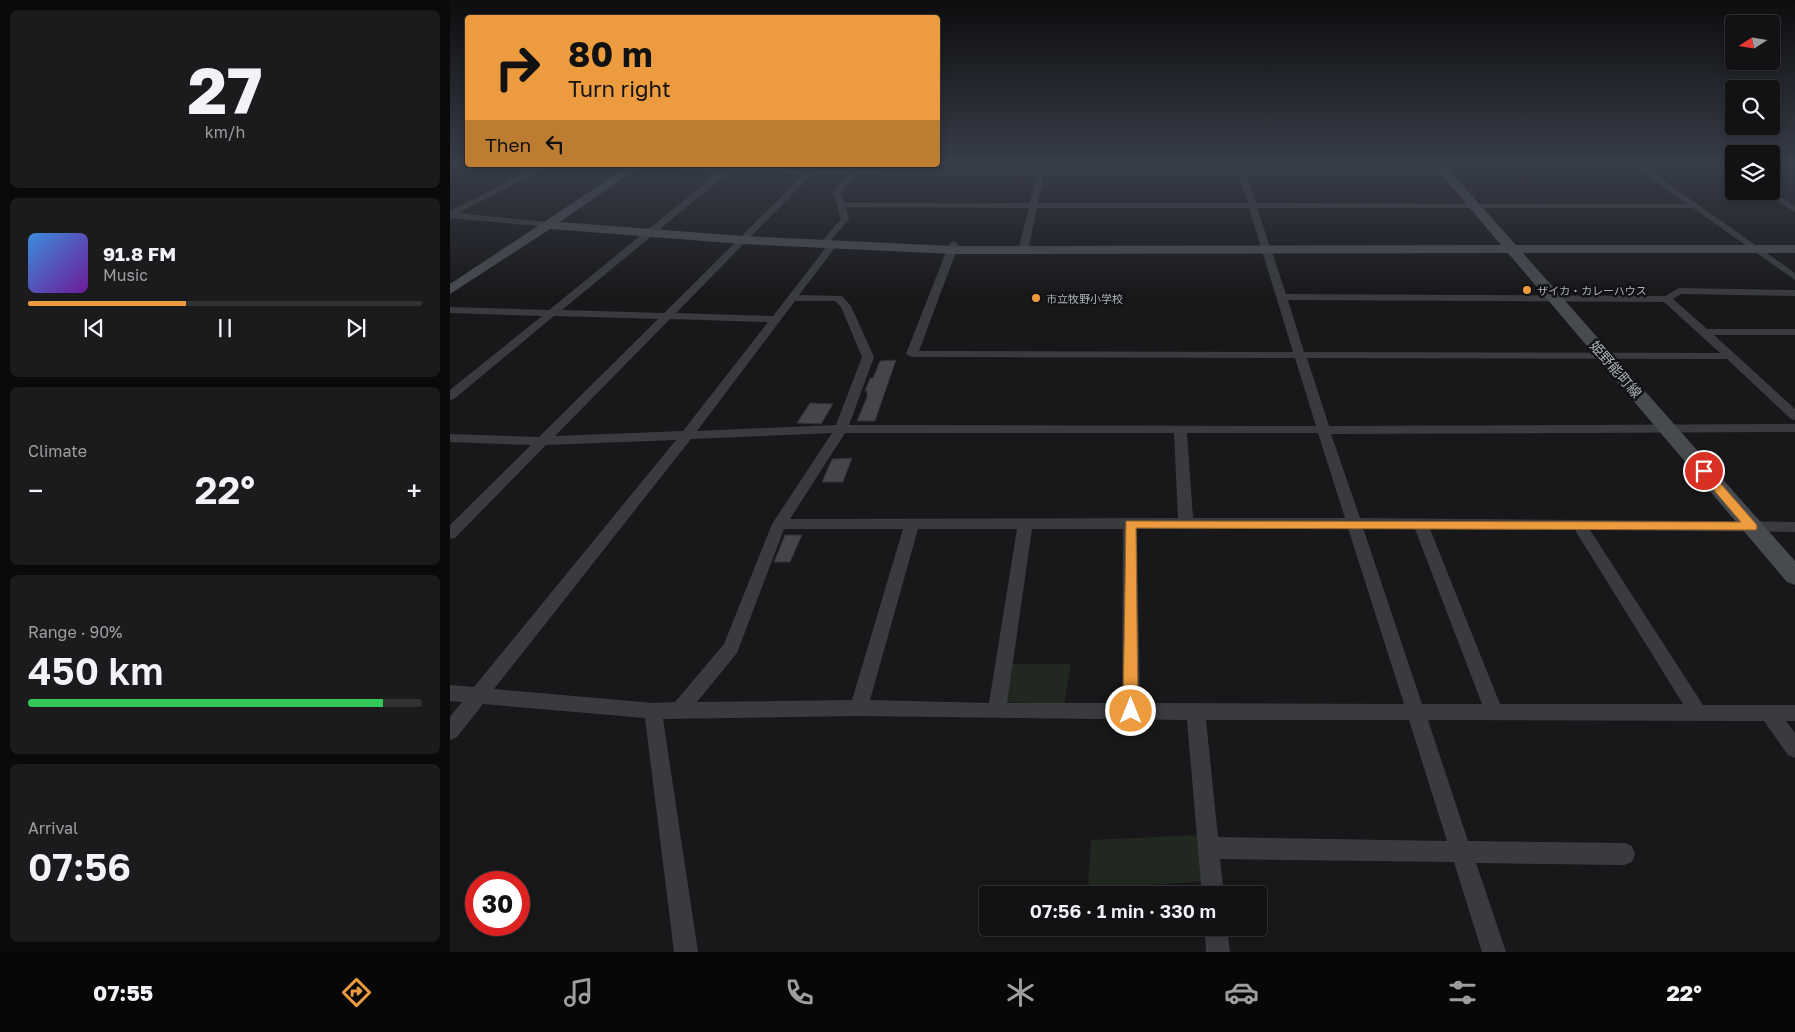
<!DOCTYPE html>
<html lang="en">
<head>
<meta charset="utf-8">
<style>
	:root { --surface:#121214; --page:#1b1b1d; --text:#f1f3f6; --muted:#9c9ea0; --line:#313234; --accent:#ec9c3e }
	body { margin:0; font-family:"Golos Text","Noto Sans JP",sans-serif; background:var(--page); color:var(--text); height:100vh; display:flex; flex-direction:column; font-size:19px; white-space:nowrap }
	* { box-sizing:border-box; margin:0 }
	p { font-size:16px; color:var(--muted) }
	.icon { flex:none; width:28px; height:28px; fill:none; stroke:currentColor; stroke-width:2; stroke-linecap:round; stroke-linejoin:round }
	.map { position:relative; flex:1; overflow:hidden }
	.details { display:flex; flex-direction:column; gap:10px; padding:10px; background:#0a0a0b; width:450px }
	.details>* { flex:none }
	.hud { position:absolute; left:15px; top:15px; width:475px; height:152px; border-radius:5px; box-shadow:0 2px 8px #0003,0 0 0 1px var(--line); background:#ec9c3e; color:#111; overflow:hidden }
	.needle { width:32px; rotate:258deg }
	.fabs { position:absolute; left:1275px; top:15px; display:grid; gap:10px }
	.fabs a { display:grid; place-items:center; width:55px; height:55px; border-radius:5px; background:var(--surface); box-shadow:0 2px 8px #0003,0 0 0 1px var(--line); font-size:25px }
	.speed { position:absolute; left:15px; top:871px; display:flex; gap:10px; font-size:25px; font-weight:700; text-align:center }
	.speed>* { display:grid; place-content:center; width:65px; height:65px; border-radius:50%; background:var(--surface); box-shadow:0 2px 8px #0003,0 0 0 1px var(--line); line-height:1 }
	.speed .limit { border:8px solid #d22; background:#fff; color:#111 }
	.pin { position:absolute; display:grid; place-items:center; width:42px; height:42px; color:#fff; margin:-21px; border:2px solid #fff; border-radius:50%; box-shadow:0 1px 5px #0007 }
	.me { position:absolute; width:55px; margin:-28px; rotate:0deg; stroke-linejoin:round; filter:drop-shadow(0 0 4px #0008) }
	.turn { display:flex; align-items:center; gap:18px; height:105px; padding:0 20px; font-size:22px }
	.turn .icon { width:65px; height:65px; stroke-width:2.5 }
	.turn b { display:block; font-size:35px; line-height:42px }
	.then { display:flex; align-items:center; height:48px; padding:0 20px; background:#0003; gap:10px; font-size:19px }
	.big { font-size:38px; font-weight:600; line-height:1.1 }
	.details .card { flex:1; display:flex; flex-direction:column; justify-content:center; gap:8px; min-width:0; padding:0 18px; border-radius:8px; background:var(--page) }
	.details .dial { align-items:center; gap:0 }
	.dial b { font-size:65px; line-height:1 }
	.song { display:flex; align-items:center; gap:15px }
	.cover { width:60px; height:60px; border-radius:8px; background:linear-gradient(135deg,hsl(210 70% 55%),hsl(280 70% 35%)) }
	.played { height:5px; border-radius:2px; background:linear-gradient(90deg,var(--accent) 40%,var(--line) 40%) }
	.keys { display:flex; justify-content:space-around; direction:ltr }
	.heat { display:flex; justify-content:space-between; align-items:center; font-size:28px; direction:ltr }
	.charge { height:8px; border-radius:4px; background:linear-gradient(90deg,#34c759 90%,var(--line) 0) }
	.trip { position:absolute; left:529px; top:886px; width:288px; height:50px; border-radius:5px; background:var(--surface); box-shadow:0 2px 8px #0003,0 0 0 1px var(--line); font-weight:600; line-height:50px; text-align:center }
	.tabs { display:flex; height:80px; justify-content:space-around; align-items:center; background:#070708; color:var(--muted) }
	.tabs .icon { width:35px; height:35px }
	.tabs .selected { color:var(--accent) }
	.tabs b { font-size:22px; color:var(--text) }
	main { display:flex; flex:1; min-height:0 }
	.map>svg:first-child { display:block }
</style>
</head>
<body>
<main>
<section class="details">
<div class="card dial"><b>27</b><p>km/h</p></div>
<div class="card">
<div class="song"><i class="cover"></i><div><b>91.8 FM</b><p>Music</p></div></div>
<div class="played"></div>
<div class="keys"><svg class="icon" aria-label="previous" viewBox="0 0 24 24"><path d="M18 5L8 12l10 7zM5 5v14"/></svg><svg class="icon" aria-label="pause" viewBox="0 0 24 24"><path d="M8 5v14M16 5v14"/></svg><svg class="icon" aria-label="next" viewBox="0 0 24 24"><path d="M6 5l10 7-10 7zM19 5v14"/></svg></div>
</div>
<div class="card"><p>Climate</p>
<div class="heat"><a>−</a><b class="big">22°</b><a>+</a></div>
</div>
<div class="card"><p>Range · 90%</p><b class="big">450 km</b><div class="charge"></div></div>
<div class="card"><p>Arrival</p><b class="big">07:56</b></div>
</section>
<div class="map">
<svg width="1345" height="952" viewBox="0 0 1345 952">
	<rect width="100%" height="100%" fill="#18181a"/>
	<!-- green -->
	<g fill="#202820">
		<path d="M557,664h64l-7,40 -61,-2z"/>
		<path d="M749,835l7,46 -118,9 3,-50z"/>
	</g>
	<!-- building -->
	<g fill="#45464a" stroke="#323236">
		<path d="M446,360l-21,61h-18l10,-24v-6h-2l5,-13h3l7,-17z"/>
		<path d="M360,403l23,1 -12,20 -24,-1z"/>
		<path d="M402,458l-9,24h-21l10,-23z"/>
		<path d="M335,535h17l-12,27h-16z"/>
	</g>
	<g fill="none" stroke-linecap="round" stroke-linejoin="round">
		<!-- street -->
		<g fill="#393b3f" fill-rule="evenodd">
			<path d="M0,163h12l-12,5z"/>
			<path d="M589,163h8l-2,8h193l-3,-8h8l2,8 201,1 4,2 -4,2h-199l9,27 430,1 -56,-41h9l156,110v7l-102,-72h-436l29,86 379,2 14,-8 116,2v6l-114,-2 -8,5 34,30h88v6h-81l81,74v11l-4,-1 -64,-60 -420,-1 22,68 466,-2v8l-464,2 29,84 435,4v10l-205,-2 113,175h92v16h-9l9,12v25l-7,-3 -24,-34 -336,-1 40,121 156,2 8,3 3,8 -3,8 -8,3 -148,-2 30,89h-24l-28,-90 -234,-3 4,36h-22l-15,-175 -328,-4 -196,3 35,233h-24l-29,-234 -162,-14 -26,33 -7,3v-23l12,-15 -12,-1v-16l24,2 202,-247 -130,5 -91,93 -5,1v-14l81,-80 -81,-3v-8l89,3 119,-118 -104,-3 -100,83 -4,1v-10l92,-74 -92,-3v-6l99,3 171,-139 -138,-4 -4,-2 147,2 6,-2 3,2 74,2 5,-2 3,3 221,1zM279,172l75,2 -140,139 -102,-3zM362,174l35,1 -14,18 8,26 -21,24 4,3 3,-1 22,-26 -3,-12 183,1 -11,42 5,3 5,-3 9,-42h212l44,144 -374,-1 40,-107 -5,-3 -5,3 -43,110 6,3 383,1 21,68 -467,-1 25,-68 -23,-51 -9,-10 -43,-1 38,-50v-4h-6l-58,75 -97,-3zM405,175l181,1 -6,27h-186l-3,-10zM594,176h195l9,27h-210zM838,300l376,2 56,51 -416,-1zM345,301h40l6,6 21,50 -26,68 -139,6zM220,319l98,3 -85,109 -128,5zM382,433l-60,91 -48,120 -49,58 -22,1 -159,-14 197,-250zM395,433h329l4,85 -388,1zM737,433h131l27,85h-152zM898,528l56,176 -264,-1 -3,-174zM913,528l52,1 67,175h-60zM334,529h119l-51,171 -155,2 40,-49zM468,529h99l-28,174 -119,-3zM582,529h91l-1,174h-115zM980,529l145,1 108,174h-183zM756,720h203l38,121 -229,-4z"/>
			<path d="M1263,163h9l12,7v5z"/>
			<path d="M91,165h10l-93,48 89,9 4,3 -1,2 -100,-9v-7z"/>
			<path d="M1311,191h10l24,15v6z"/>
			<path d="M755,928h22l3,24h-24z"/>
		</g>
		<!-- secondary -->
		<path fill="#474a4f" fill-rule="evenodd" d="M982,163h11l73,82h279v8h-272l272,308v24l-8,-3 -279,-329 -556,1 -209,-10 -193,-15 -100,65v-10l180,-119h12l-82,57 183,14 209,10 549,-1z"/>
	</g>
	<!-- sky -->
	<linearGradient id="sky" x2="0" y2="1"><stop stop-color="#0d0d0e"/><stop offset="0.55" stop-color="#373d49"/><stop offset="1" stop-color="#373d49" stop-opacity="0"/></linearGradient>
	<rect width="1345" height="296" fill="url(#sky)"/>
	<!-- route -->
	<path fill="#ec9c3e" stroke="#996528" d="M1254,468l4,1 48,55 1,3 -1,3 -620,-2 2,183 -2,5 -5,2 -6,-2 -2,-5 3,-190 615,1 -41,-48v-5z"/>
	<!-- markers -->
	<g fill="#ec9c3e" stroke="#131315" stroke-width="2">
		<circle cx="1077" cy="290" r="5"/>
		<circle cx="586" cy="298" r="5"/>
	</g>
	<g text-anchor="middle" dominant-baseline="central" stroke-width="5" stroke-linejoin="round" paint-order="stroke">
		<!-- far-poi labels -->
		<g font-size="11" fill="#abb1b9" stroke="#131315" text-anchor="start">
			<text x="1087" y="290">ザイカ・カレーハウス</text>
			<text x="596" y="298">市立牧野小学校</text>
		</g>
		<!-- street labels -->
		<g font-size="14" fill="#abb1b9" stroke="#131315">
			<text transform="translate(1166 369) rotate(49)">姫野能町線</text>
		</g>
	</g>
</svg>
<div class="fabs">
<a><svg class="needle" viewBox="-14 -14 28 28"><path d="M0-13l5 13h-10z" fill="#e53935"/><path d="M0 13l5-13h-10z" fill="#9c9ea0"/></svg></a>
<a><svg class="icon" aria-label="search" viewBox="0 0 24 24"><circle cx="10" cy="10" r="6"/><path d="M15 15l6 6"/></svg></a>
<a><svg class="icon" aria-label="layers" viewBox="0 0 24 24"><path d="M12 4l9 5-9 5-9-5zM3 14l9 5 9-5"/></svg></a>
</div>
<div class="speed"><div class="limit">30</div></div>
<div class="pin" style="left:1254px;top:471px;background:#d93025"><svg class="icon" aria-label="arrive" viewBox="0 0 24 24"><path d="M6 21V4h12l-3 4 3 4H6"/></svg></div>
<svg class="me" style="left:681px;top:711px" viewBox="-20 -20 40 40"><circle r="17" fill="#ec9c3e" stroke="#fff" stroke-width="3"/><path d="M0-11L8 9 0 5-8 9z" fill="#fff"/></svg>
<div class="trip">07:56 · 1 min · 330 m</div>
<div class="hud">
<div class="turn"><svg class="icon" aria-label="right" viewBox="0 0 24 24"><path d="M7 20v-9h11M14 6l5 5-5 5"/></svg><div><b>80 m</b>Turn right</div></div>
<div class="then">Then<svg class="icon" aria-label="left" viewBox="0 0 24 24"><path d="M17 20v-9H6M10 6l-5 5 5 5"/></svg></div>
</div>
</div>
</main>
<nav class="tabs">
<b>07:55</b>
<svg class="icon selected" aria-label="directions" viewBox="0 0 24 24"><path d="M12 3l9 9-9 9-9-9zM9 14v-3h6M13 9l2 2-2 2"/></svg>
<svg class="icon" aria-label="music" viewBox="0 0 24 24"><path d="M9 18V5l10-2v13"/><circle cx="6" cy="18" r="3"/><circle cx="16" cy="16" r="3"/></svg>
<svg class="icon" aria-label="phone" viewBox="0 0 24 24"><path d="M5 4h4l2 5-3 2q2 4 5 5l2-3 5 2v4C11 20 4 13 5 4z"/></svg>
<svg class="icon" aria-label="climate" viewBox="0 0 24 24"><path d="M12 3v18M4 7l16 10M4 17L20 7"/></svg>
<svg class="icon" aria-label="car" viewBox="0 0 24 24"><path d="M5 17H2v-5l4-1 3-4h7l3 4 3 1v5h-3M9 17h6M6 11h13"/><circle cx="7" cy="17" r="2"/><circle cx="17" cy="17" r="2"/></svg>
<svg class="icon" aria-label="filters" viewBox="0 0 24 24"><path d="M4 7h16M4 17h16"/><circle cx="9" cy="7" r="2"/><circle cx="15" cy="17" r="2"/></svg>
<b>22°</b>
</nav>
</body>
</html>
